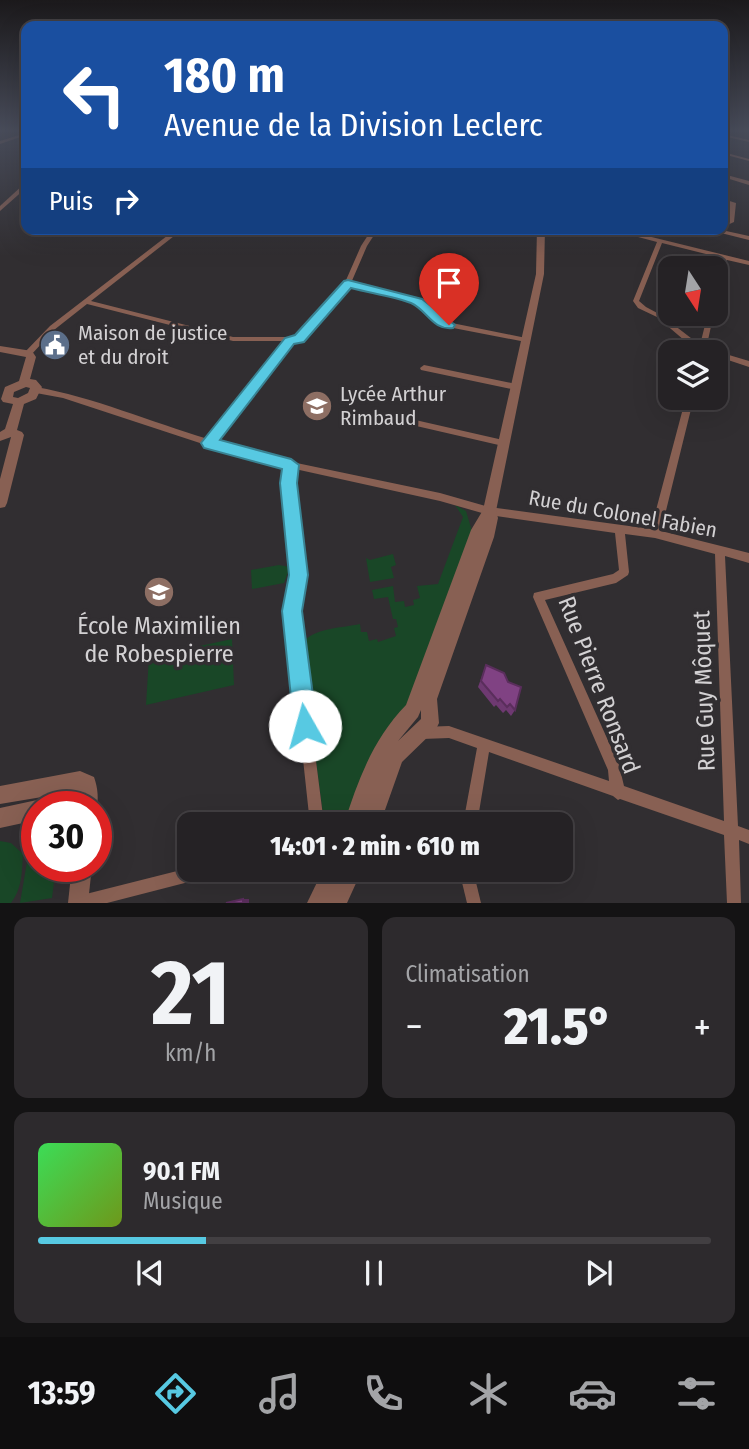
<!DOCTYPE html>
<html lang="fr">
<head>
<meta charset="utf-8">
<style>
	:root { --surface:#252225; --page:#2d2a2d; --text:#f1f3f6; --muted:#a3a4a7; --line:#423f42; --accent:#57c9e2 }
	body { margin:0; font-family:"Fira Sans Condensed",sans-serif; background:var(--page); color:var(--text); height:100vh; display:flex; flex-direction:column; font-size:26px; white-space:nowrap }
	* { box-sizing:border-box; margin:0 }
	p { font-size:23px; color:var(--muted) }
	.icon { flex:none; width:38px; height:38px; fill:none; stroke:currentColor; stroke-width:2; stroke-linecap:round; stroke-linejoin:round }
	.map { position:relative; height:903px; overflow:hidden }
	.drawer { display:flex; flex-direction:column; gap:14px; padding:14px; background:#141314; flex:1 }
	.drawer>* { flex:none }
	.hud { position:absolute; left:21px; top:21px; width:707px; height:214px; border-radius:14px; box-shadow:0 7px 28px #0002,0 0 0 2px var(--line); background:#1a4fa0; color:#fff; overflow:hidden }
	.needle { width:46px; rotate:168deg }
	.tools { position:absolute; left:658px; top:256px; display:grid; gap:14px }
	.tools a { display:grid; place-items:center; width:70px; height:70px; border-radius:14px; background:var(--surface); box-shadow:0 7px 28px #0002,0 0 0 2px var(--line); font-size:35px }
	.speed { position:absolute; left:21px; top:791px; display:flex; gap:14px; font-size:35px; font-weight:700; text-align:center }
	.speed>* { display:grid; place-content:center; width:91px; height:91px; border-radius:50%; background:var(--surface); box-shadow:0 7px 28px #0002,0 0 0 2px var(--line); line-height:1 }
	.speed .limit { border:10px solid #d22; background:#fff; color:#111 }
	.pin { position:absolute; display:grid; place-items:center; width:60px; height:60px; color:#fff; margin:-72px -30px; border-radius:50% 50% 50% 0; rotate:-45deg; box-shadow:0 0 7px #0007 }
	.pin .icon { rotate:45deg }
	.me { position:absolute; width:77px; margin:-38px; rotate:353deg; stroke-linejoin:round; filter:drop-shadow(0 0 5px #0008) }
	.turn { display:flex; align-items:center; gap:24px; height:147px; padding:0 28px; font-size:32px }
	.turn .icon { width:91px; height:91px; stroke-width:2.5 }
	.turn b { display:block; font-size:49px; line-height:60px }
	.then { display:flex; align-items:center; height:66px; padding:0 28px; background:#0003; gap:14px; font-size:26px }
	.big { font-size:52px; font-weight:800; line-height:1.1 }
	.drawer .card { flex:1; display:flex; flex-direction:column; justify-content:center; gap:10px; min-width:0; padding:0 24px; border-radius:14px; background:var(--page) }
	.drawer .dial { align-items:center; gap:0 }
	.dial b { font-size:91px; line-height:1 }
	.song { display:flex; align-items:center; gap:21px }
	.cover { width:84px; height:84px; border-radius:10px; background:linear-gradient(135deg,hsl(130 70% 55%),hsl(80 70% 35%)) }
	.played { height:7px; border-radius:4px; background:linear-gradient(90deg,var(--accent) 25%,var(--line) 25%) }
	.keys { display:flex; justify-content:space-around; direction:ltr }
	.heat { display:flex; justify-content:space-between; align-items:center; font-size:38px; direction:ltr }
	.drawer .tiles { flex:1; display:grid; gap:14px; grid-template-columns:1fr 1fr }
	.card:last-child { grid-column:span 2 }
	.trip { position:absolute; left:177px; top:812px; width:396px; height:70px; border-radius:14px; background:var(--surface); box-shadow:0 7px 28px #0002,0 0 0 2px var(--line); font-weight:800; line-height:70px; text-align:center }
	.tab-bar { display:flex; height:112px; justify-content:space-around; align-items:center; background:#0f0e0f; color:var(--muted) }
	.tab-bar .icon { width:49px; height:49px }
	.tab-bar .on { color:var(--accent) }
	.tab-bar b { font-size:32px; color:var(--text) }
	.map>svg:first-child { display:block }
</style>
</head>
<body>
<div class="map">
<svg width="749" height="903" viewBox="0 0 749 903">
	<rect width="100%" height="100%" fill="#312e31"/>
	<!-- green -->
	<g fill="#194727">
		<path d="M455,505l11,6 6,20 -68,182 -51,108 -4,3h-23l-2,-3 -23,-173c4,-20 42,-20 59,-24l1,8h6l2,9 8,-2 1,3 18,-6 -2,-8 4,-1 -2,-8h-3l-5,-22 -14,2 -2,-9 21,-4 2,16 9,-1 1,6 9,-2 -1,-5 7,-2 -3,-12 21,-2 25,-67z"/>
		<path d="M393,554l3,11 -5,2 3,11 -24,4 -4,-24 4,2z"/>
		<path d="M279,565l11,2 -6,16 -32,6 -1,-19z"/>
		<path d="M232,639l2,46 -88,20 3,-48z"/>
		<path d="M37,836v30h19l-4,32 -32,5 11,-65z"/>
		<path d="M0,841l11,2 12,11c-1,18 -1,35 -12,49h-11z"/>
	</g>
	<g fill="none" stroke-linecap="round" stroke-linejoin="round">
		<!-- minor -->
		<g fill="#886053" fill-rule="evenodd">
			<path d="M26,133v2l-26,9v-3z"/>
			<path d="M723,134l26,6v2l-26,-6z"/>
			<path d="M723,152l26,7v2l-26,-7z"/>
			<path d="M723,174l26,7v4l-26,-8z"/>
			<path d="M24,184h2v4l-26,23v-5z"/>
			<path d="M723,199l13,4 -2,19 -11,5v-4l5,-2 2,-17 -7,-1z"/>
			<path d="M176,229h7l-92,72 142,36h65l45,-50 18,-41 11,-17h6l-11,17 -16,37 69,18 27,21 79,16 4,2 -4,2 -83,-16 -27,-23 -66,-17 -47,55h-11l-77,100 53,16 172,36 49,14 162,22 35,-132h8l-33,134 88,22v10l-24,-7 13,270 11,4v14l-10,-4 2,63h-14l-3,-68 -104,-36 -2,1 -5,-4 -124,-44 -12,72h-14l14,-76 -28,-10 -27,1 -4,-2 -2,-4 2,-4 4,-2 27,-1 160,55 -1,-11 -75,-173 1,-4 4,-1 75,-18 6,-4 -4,-37 -126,-18 -49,-14 -145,-32 -2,14 11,92 -7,36 27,213h-14l-23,-213 7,-36 -11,-92 3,-16 -77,-21 -146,-48 -27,-5 -4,-3 4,-3c57,10 115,35 172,52l77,-98h-52l-146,-37 -33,26 -23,25h-3l-4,-2 26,-27zM625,534l30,4 60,16 9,267 -100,-35 -5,-21 -74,-165 71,-17 12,-8 1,-3z"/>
			<path d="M470,229h20l36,4 3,2 -3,2 -53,-6z"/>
			<path d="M608,229h11l130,32v4l-22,-5 -8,35 -3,2v-15l6,-24 -60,-15 -23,58 7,6 15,8 39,30 8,-32h6l-8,36 6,3h-14l-41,-35 -19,-9 -5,-7 24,-59z"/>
			<path d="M705,229h12l32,7v4z"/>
			<path d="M715,352h4l30,9v6l-33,-11z"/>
			<path d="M424,365l92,19 4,3 -4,3 -95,-20 -1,-2z"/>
			<path d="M389,414l114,26 4,3 -4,3 -117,-27 -1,-2z"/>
			<path d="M189,868v2h26l-2,5 -5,2 -101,26h-36l2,-5 5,-2z"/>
			<path d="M459,870h14l8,33h-14z"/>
		</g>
		<!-- tertiary -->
		<g fill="#886053" fill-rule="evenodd">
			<path d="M537,229h8l-1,45 -48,237 2,7 -4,19 -57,162 2,24 -3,6 -34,33 -22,62h-36c14,-44 29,-85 62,-119l65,-175 12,-20 53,-236zM421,710v9l-23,22 20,-24z"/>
			<path d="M0,346l32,5 4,6 -6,22 6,1 6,7 -6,12 -12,5 -7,26 5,2 2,3 -17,68 -2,4 -5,1v-29l11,-42 -11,4v-9l5,-3 8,-25 -10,-2 -2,-3 4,-12 14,-6 7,-24 -26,-5zM26,387l4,1 -2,5 -10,5 -5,-1 1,-5z"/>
			<path d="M80,771l14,6c4,11 5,23 2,33v-3h-59v13l-37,8v-20l37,-8 5,3 8,-6 28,-6 -78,13v-18z"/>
			<path d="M72,866h20l-4,37h-20z"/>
			<path d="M323,870h39l-15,33h-40z"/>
		</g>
	</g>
	<!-- wall -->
	<g fill="#6e3971">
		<path d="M96,229h52l-10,5h-34l-7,-3z"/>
		<path d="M486,665l29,45 -4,6 -5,-6 -3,3 -7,-8 -2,2 -16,-20z"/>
	</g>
	<!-- shaded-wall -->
	<g fill="#5a2e5c">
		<path d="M136,229h12l-10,5z"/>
		<rect x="243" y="899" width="6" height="4"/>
	</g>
	<!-- building -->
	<g fill="#804283" stroke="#5a2e5c" stroke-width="2">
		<path d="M486,665l18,8 4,9 13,5 -6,23 -5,-6 -3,3 -7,-8 -2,2 -17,-20z"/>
		<path d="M243,899v4h-17z"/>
	</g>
	<!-- sky -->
	<linearGradient id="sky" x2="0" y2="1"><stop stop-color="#1b191b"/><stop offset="0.51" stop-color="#484c5a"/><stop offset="1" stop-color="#484c5a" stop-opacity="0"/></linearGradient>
	<rect width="749" height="256" fill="url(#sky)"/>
	<!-- route -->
	<path fill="#57c9e2" stroke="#398393" stroke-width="2" d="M348,280l74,19 33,26 -2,3c-20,3 -26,-18 -42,-25 -18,-7 -41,-10 -60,-15l-47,54 -10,2 -74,96 71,19 8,6 -2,18 11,92 -6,36 15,115 -4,8 -8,3 -8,-3 -3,-8 -12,-115 7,-36 -9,-92 2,-14 -78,-21 -3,-5 84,-105 10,-3 49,-54z"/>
	<!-- icons -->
	<defs>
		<g id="civic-disc" transform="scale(1.575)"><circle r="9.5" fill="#5c6f8a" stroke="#312e31"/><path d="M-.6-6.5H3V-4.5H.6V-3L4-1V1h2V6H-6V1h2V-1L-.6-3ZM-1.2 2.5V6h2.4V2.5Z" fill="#fff"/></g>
		<g id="school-disc" transform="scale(1.575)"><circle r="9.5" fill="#8d6e63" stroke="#312e31"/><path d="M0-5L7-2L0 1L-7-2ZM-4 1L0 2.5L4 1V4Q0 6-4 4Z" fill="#fff"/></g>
	</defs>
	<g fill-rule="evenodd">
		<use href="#civic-disc" x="55" y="345"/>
		<use href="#school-disc" x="317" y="406"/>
		<use href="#school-disc" x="159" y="592"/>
	</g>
	<g text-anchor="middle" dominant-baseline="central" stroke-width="7" stroke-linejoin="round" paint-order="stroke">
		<!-- poi labels -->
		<g font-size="21" fill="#d3d1d3" stroke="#312e31" text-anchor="start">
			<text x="78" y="333">Maison de justice<tspan x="78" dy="24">et du droit</tspan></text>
			<text x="340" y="394">Lycée Arthur<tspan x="340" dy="24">Rimbaud</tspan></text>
		</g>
		<!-- street labels -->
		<g font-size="21" fill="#d3d1d3" stroke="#312e31">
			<text transform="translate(623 514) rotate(10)">Rue du Colonel Fabien</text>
		</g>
		<!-- near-poi labels -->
		<g font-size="24" fill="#d3d1d3" stroke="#312e31">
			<text x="159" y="626">École Maximilien<tspan x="159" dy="28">de Robespierre</tspan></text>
		</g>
		<!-- near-street labels -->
		<g font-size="24" fill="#d3d1d3" stroke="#312e31">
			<text transform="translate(599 685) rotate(69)">Rue Pierre Ronsard</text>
			<text transform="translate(704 691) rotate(-92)">Rue Guy Môquet</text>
		</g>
	</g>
</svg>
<div class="tools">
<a><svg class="needle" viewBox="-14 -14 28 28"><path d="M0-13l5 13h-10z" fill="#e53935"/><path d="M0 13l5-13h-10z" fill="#a3a4a7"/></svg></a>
<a><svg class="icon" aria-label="layers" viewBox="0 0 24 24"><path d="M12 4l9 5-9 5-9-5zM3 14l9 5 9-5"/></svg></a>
</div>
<div class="speed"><div class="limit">30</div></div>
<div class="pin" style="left:449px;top:325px;background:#d93025"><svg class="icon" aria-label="arrive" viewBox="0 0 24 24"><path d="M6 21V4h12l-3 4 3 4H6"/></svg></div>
<svg class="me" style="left:305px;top:726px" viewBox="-20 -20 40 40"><circle r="19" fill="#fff"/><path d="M0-13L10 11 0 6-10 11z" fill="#57c9e2"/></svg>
<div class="trip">14:01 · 2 min · 610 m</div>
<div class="hud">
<div class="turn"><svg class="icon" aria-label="left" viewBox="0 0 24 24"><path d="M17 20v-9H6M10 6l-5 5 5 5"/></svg><div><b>180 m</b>Avenue de la Division Leclerc</div></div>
<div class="then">Puis<svg class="icon" aria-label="right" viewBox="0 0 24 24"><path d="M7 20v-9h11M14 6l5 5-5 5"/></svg></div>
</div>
</div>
<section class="drawer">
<div class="tiles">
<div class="card dial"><b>21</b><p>km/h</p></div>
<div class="card"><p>Climatisation</p>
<div class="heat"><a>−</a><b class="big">21.5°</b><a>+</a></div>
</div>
<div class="card">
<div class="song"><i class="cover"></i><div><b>90.1 FM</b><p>Musique</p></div></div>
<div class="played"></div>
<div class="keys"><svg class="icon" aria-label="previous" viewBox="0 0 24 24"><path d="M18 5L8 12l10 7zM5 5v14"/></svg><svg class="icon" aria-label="pause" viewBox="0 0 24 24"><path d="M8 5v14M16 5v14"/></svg><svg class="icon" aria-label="next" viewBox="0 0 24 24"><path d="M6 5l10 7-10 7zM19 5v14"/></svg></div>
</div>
</div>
</section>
<nav class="tab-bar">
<b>13:59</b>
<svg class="icon on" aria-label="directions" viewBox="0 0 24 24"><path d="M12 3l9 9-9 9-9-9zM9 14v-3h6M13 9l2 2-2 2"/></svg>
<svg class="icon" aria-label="music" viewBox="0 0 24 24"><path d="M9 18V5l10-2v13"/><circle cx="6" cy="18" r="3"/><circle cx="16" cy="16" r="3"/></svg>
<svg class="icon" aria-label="phone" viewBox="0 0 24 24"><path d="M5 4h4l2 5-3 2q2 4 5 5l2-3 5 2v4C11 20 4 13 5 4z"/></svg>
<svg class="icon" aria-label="climate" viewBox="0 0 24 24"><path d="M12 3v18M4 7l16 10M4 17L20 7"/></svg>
<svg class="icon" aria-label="car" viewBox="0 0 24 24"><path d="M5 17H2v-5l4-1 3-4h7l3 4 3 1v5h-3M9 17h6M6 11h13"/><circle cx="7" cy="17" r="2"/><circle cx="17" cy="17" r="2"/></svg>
<svg class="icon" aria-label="filters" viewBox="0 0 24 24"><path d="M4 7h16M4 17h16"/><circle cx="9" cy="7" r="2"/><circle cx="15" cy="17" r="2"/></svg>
</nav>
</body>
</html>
